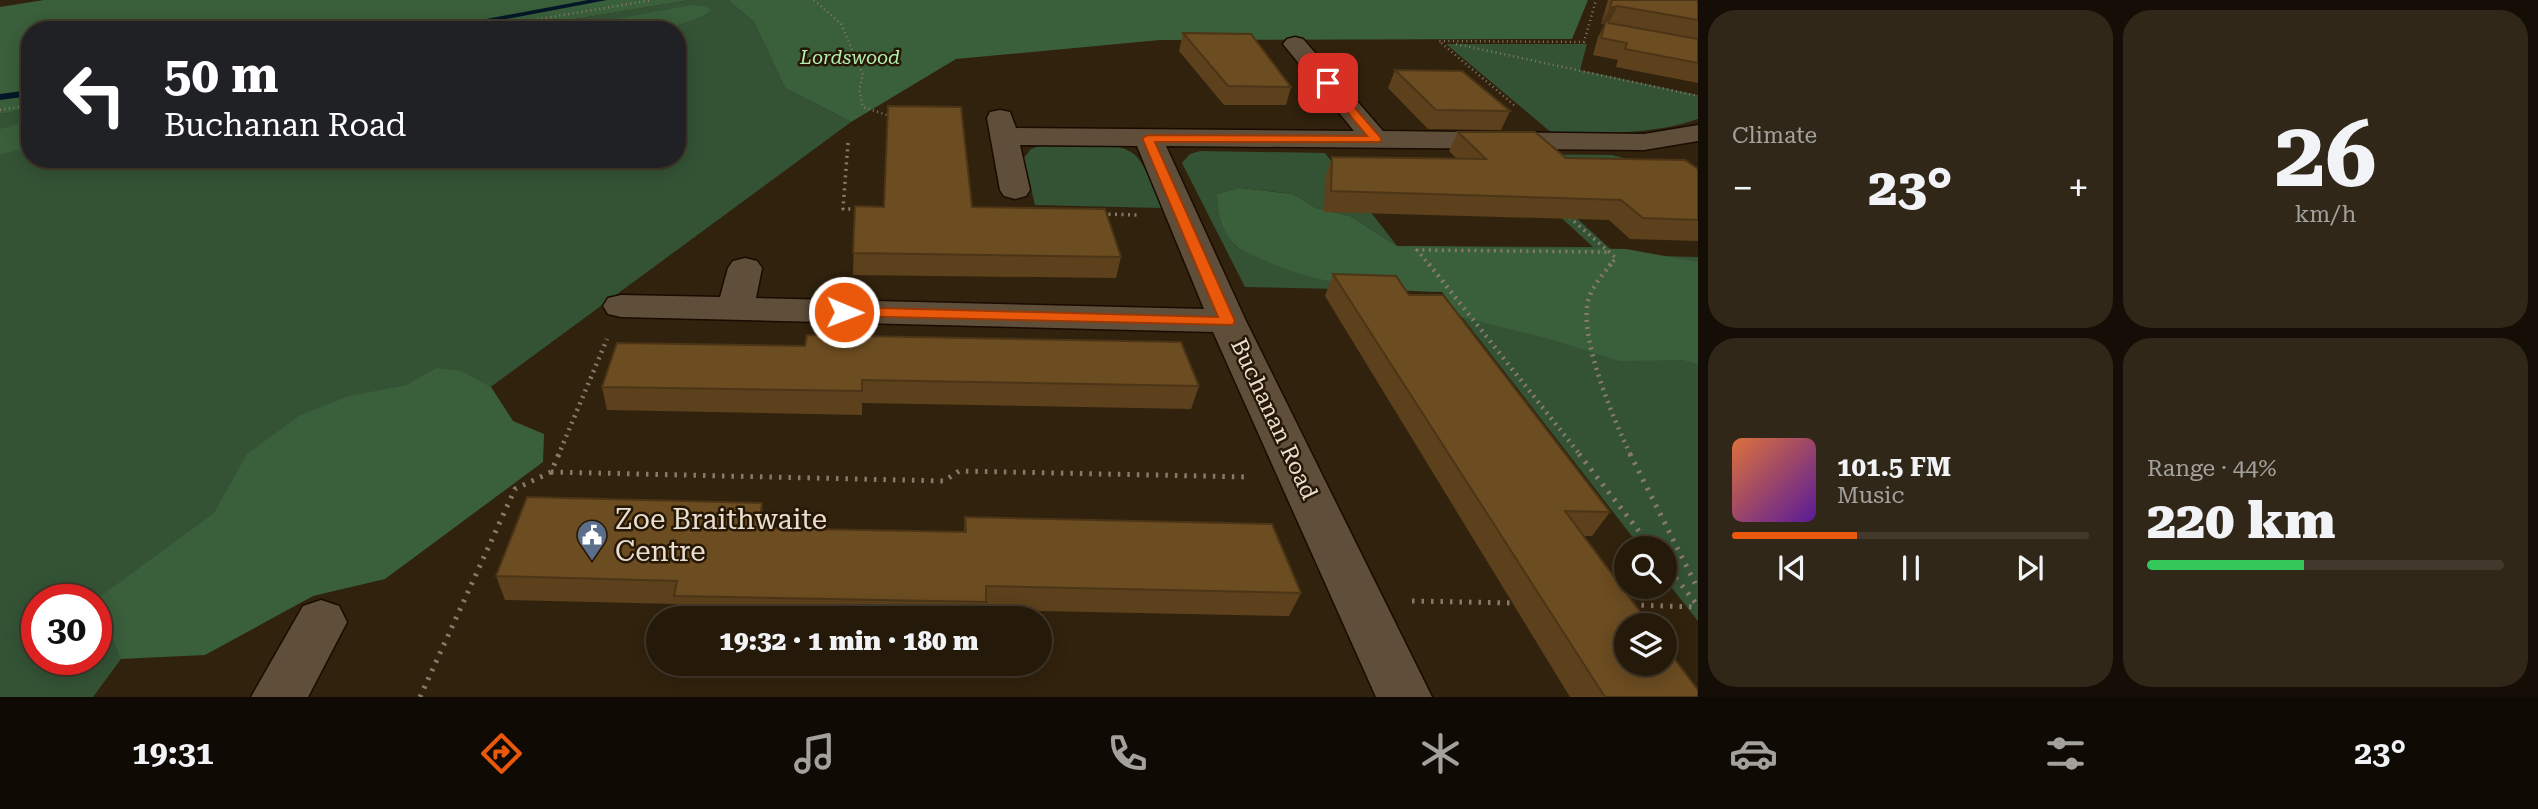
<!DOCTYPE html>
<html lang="en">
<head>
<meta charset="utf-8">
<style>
	:root { --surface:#251a0a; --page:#312718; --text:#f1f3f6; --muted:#a3a19c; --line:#42382b; --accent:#ea580c }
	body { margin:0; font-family:"Roboto Serif",serif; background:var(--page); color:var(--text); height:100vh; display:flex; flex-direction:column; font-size:26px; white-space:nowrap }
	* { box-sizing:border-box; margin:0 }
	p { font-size:23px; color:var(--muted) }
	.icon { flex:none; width:38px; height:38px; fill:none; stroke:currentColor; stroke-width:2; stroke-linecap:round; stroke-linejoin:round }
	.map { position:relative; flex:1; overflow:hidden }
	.side { display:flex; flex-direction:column; gap:10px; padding:10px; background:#140e06; width:840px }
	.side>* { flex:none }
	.banner { position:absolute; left:21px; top:21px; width:665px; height:147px; border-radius:28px; box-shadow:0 4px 18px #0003,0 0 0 2px var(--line); background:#202124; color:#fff; overflow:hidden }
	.fabs { position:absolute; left:1614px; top:536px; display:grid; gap:14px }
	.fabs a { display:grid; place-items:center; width:63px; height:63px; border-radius:50%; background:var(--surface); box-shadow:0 4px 18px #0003,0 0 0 2px var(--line); font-size:35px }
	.speed { position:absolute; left:21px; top:584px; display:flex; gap:14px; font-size:35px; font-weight:700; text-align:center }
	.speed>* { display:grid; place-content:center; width:91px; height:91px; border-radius:50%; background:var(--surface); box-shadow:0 4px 18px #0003,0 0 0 2px var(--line); line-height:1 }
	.speed .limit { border:10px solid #d22; background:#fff; color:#111 }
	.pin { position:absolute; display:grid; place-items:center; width:60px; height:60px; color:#fff; margin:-30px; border-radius:14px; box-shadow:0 4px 10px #0006 }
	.me { position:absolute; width:77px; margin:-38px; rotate:91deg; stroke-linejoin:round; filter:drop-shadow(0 0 5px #0008) }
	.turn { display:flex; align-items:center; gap:24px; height:147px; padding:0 28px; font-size:32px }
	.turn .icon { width:91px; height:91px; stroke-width:2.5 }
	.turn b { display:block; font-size:49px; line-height:60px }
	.big { font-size:52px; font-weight:800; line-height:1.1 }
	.side .widget { flex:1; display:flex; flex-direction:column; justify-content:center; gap:10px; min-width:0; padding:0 24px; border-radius:28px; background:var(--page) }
	.side .dial { align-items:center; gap:0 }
	.dial b { font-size:91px; line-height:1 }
	.song { display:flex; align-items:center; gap:21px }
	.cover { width:84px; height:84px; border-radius:10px; background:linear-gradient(135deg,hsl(20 70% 55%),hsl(270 70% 35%)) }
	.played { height:7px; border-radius:4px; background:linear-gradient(90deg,var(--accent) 35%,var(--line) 35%) }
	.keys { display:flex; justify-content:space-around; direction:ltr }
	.heat { display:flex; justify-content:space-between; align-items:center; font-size:38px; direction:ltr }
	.charge { height:10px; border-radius:5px; background:linear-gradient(90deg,#34c759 44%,var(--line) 0) }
	.side .tiles { flex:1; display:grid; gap:10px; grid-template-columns:repeat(2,1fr) }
	.trip { position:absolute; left:646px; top:606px; width:406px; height:70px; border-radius:35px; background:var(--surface); box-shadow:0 4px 18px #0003,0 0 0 2px var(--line); font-weight:800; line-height:70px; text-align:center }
	.dock { display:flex; height:112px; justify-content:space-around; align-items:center; background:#0f0a04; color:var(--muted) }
	.dock .icon { width:49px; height:49px }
	.dock .on { color:var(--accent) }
	.dock b { font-size:32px; color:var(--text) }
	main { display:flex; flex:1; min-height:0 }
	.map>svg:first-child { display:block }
</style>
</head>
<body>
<main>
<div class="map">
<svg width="1698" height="697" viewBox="0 0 1698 697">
	<rect width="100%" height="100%" fill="#31220d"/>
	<!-- green -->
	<g fill="#345335" fill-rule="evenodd">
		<path d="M690,0h38l26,22 31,66 66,34 -730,537 -28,38h-93v-583l30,-5v50h647v-129h-168zM37,600h59v60h-59z"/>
		<path d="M1446,44h141l-7,26 118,25v24c-46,16 -96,14 -145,15z"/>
		<path d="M1045,144c26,0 69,-7 90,11 10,9 22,40 28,53l-128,-3 -11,-47 7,-9z"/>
		<path d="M1200,151l125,2 72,93 -47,-30 -34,-8 -23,-14 -52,-6 -24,6 18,52c52,26 94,34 150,44l-140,-3 -63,-124 8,-9z"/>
		<path d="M1492,154l120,1 40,10 -118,14 83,76 81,2v364l-34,-43v-30h-23l-234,-302 186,1z"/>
	</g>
	<!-- forest -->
	<g fill="#3a5f3b">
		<path d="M44,0h646l-181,30h-479v79l-30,5v-107z"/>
		<path d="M728,0h860l-16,39 -412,1 -204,19 -105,63 -66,-34 -31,-66z"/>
		<path d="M692,5l12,1 8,4c-39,26 -89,20 -133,20l4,-5z"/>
		<path d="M30,121v27l-30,6v-25z"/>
		<path d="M1240,188l53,6 23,14 34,8 47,30 229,3 72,13v102l-15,-4 -63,1 -74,-23 -85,-21 -19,-25c-63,-2 -128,-7 -185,-35 -7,-4 -18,-7 -23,-13 -13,-14 -16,-32 -17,-50z"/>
		<path d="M436,368l25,3 30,16 22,34 31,13 -1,28 -158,117 -72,17 -108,59 -84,4 -24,-60 117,-86 33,-59 52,-38 50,-20 58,-11z"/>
	</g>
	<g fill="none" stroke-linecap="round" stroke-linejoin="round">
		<!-- stream -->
		<g fill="#031728" fill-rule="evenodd">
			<path d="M588,0h19l-159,30h-21z"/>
			<path d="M30,90v6l-30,4v-6z"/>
		</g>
		<!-- minor casing -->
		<g stroke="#190b00" stroke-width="3">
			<g id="minor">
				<path d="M1295,37l8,2 80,92 261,3 54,-9v16l-54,9 -478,-4 80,175 186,376h-56l-163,-365 -592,-15 -13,-3 -5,-8 5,-8 13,-3 99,2 8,-29 5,-7 12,-3 12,3 5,7 -6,30 448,11 -67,-163 -117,-1 10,45 -4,6 -11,3 -11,-3 -4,-6 -13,-72 3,-6 10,-2 10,2 6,16 338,3 -71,-87 4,-5z"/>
				<path d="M321,600l18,6 8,16 -39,75h-57l52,-91z"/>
			</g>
		</g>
		<!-- path-far3 -->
		<g stroke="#887a6a" stroke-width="2.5" stroke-dasharray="1 3.5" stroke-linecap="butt">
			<path d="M814,0l27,24 22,51 -4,15 4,17 27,9"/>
			<path d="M475,30l177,-30"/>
			<path d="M1456,44l242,52"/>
			<path d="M1514,105l-75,-64 145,1 12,-42"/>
			<path d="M0,110l30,-5"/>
		</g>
		<!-- path-far2 -->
		<g stroke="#887a6a" stroke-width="3.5" stroke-dasharray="2 4.5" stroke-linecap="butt">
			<path d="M848,143l-5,66h16"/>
			<path d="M1102,214l37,1"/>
			<path d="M1569,217l47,41 -7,8"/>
			<path d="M1430,266l-13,-16 192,2"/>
		</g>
		<!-- path-far1 -->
		<g stroke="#887a6a" stroke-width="4.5" stroke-dasharray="2 5" stroke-linecap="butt">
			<path d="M1429,264l152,192"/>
			<path d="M1611,264c-9,11 -19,23 -23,37 -9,38 26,119 43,155"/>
			<path d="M558,456l49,-117"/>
		</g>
		<!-- path -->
		<g stroke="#887a6a" stroke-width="5" stroke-dasharray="2.5 7" stroke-linecap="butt">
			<path d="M1579,454l73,94"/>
			<path d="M1630,454l68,135"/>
			<path d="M551,472l393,9 15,-10 290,6"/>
			<path d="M1664,563l34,43"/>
			<path d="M1412,601l103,2"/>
			<path d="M1632,605l66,2"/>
			<path d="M420,697l95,-208 36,-17 8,-18"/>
		</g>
		<!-- minor -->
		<use href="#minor" fill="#5f4e39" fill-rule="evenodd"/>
	</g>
	<!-- wall -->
	<g fill="#5d411c">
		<path d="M1608,0h90v83l-82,-16 2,-7 -25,-5 5,-18 7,-13h-4z"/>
		<path d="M1183,33l108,54 -5,18h-62l-45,-54z"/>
		<path d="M1395,70l115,41 -9,19 -73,-1 -40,-41z"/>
		<path d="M1458,132l108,26 132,11v72l-68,-2 -21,-19 -285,-8 1,-35 7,-20 124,1 -7,-7z"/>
		<path d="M855,206l29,1h88l149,50 -5,21 -263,-3z"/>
		<path d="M1333,274l76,21 201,217 -18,24h-9l115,161h-128l-245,-401z"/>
		<path d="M805,346l394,40 -8,23 -329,-6v12l-255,-5 -5,-23z"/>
		<path d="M965,517l336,76 -12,23 -304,-6 -1,8h-306l-2,-14 -171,-4 -9,-24 268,-48 200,4z"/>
	</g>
	<!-- shaded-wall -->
	<g fill="#4c3517">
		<path d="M1618,6l-9,16 -3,-2 -1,4h-4l9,-16z"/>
		<path d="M762,503l2,24 -3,25 -2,-24z"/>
	</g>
	<!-- building -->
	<g fill="#6c4c21" stroke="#4c3517" stroke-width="2">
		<path d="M1612,0h86v20l-80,-14 -8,2z"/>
		<path d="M1606,20l3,3 89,16v24l-73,-14 2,-6 -26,-5z"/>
		<path d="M1183,33l68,1 40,53 -63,-1z"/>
		<path d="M1395,70l67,1 48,40 -74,-1z"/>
		<path d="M888,106l73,1 11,100 133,2 16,48 -268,-4 2,-47 29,1z"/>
		<path d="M1458,132h77l31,26 119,2 13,9v51l-55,-2 -22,-18 -290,-9 1,-34 154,2z"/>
		<path d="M1333,274l63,2 13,19h34l167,217 -45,-1 85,114h-24v38h38v-18l34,45v7h-93z"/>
		<path d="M807,335l374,7 18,44 -337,-6v11l-260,-4 15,-44 188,3z"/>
		<path d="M527,497l235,6 -3,25 207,4 -1,-15 307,7 29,69 -315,-7v16l-312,-6 3,-15 -181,-5z"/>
	</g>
	<!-- route -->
	<path fill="#ea580c" stroke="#983908" stroke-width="2" d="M1328,79l3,1 50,58v4h-226l80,179 -2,4 -389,-9 -8,-4 8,-5 374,10 -76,-179 6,-3 219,1 -44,-53z"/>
	<!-- icons -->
	<defs>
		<g id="civic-pin" transform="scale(1.575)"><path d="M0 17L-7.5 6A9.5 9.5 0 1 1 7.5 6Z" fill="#5c6f8a" stroke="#271805"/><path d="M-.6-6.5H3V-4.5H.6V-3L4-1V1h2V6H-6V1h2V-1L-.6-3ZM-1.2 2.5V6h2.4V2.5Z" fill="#fff"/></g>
	</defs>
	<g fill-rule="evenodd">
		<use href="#civic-pin" x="592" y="535"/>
	</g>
	<g text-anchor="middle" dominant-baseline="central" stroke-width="5" stroke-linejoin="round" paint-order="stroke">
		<!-- far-park labels -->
		<g font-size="19" font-style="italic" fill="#b2efb2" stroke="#271805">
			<text x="850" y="57">Lordswood</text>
		</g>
		<!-- street labels -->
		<g font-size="23" fill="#e9ded2" stroke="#271805">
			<text transform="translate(1274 419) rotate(65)">Buchanan Road</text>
		</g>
		<!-- near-poi labels -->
		<g font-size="28" fill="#e9ded2" stroke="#271805" text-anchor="start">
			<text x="615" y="519">Zoe Braithwaite<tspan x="615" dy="32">Centre</tspan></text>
		</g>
	</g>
</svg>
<div class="fabs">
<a><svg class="icon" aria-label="search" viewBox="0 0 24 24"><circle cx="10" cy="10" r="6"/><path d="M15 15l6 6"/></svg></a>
<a><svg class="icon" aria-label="layers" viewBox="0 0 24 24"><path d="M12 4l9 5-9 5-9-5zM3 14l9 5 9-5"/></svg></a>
</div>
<div class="speed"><div class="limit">30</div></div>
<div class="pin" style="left:1328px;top:83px;background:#d93025"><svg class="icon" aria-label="arrive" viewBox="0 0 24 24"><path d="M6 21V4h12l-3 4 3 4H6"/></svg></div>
<svg class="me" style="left:844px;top:312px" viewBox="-20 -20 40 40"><circle r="17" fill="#ea580c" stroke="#fff" stroke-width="3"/><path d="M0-11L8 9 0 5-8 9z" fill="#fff"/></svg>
<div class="trip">19:32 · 1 min · 180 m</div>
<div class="banner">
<div class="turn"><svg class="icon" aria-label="left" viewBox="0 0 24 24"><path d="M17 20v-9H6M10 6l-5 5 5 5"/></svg><div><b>50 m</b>Buchanan Road</div></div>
</div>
</div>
<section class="side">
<div class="tiles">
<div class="widget"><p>Climate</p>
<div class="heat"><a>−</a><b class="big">23°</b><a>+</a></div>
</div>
<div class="widget dial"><b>26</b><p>km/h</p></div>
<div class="widget">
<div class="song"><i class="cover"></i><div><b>101.5 FM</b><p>Music</p></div></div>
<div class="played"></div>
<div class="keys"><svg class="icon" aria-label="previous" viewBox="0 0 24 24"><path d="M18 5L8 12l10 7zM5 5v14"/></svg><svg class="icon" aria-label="pause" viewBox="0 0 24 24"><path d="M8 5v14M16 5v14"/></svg><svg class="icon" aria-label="next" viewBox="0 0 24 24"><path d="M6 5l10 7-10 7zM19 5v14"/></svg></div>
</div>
<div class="widget"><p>Range · 44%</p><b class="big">220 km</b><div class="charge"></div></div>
</div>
</section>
</main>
<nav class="dock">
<b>19:31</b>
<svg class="icon on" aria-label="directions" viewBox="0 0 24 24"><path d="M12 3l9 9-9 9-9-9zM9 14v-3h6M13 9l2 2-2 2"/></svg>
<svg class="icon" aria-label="music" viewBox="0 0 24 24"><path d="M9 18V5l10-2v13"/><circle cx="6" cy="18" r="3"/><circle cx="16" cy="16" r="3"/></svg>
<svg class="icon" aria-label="phone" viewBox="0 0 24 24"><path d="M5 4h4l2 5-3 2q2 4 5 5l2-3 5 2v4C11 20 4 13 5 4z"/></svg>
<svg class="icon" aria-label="climate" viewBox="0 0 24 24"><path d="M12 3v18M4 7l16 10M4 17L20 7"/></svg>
<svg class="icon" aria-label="car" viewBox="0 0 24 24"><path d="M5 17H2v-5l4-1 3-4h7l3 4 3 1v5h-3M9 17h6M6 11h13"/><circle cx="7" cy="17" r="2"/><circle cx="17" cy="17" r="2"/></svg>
<svg class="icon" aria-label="filters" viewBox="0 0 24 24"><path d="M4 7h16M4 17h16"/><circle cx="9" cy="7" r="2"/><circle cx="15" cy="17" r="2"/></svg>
<b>23°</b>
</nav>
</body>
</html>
